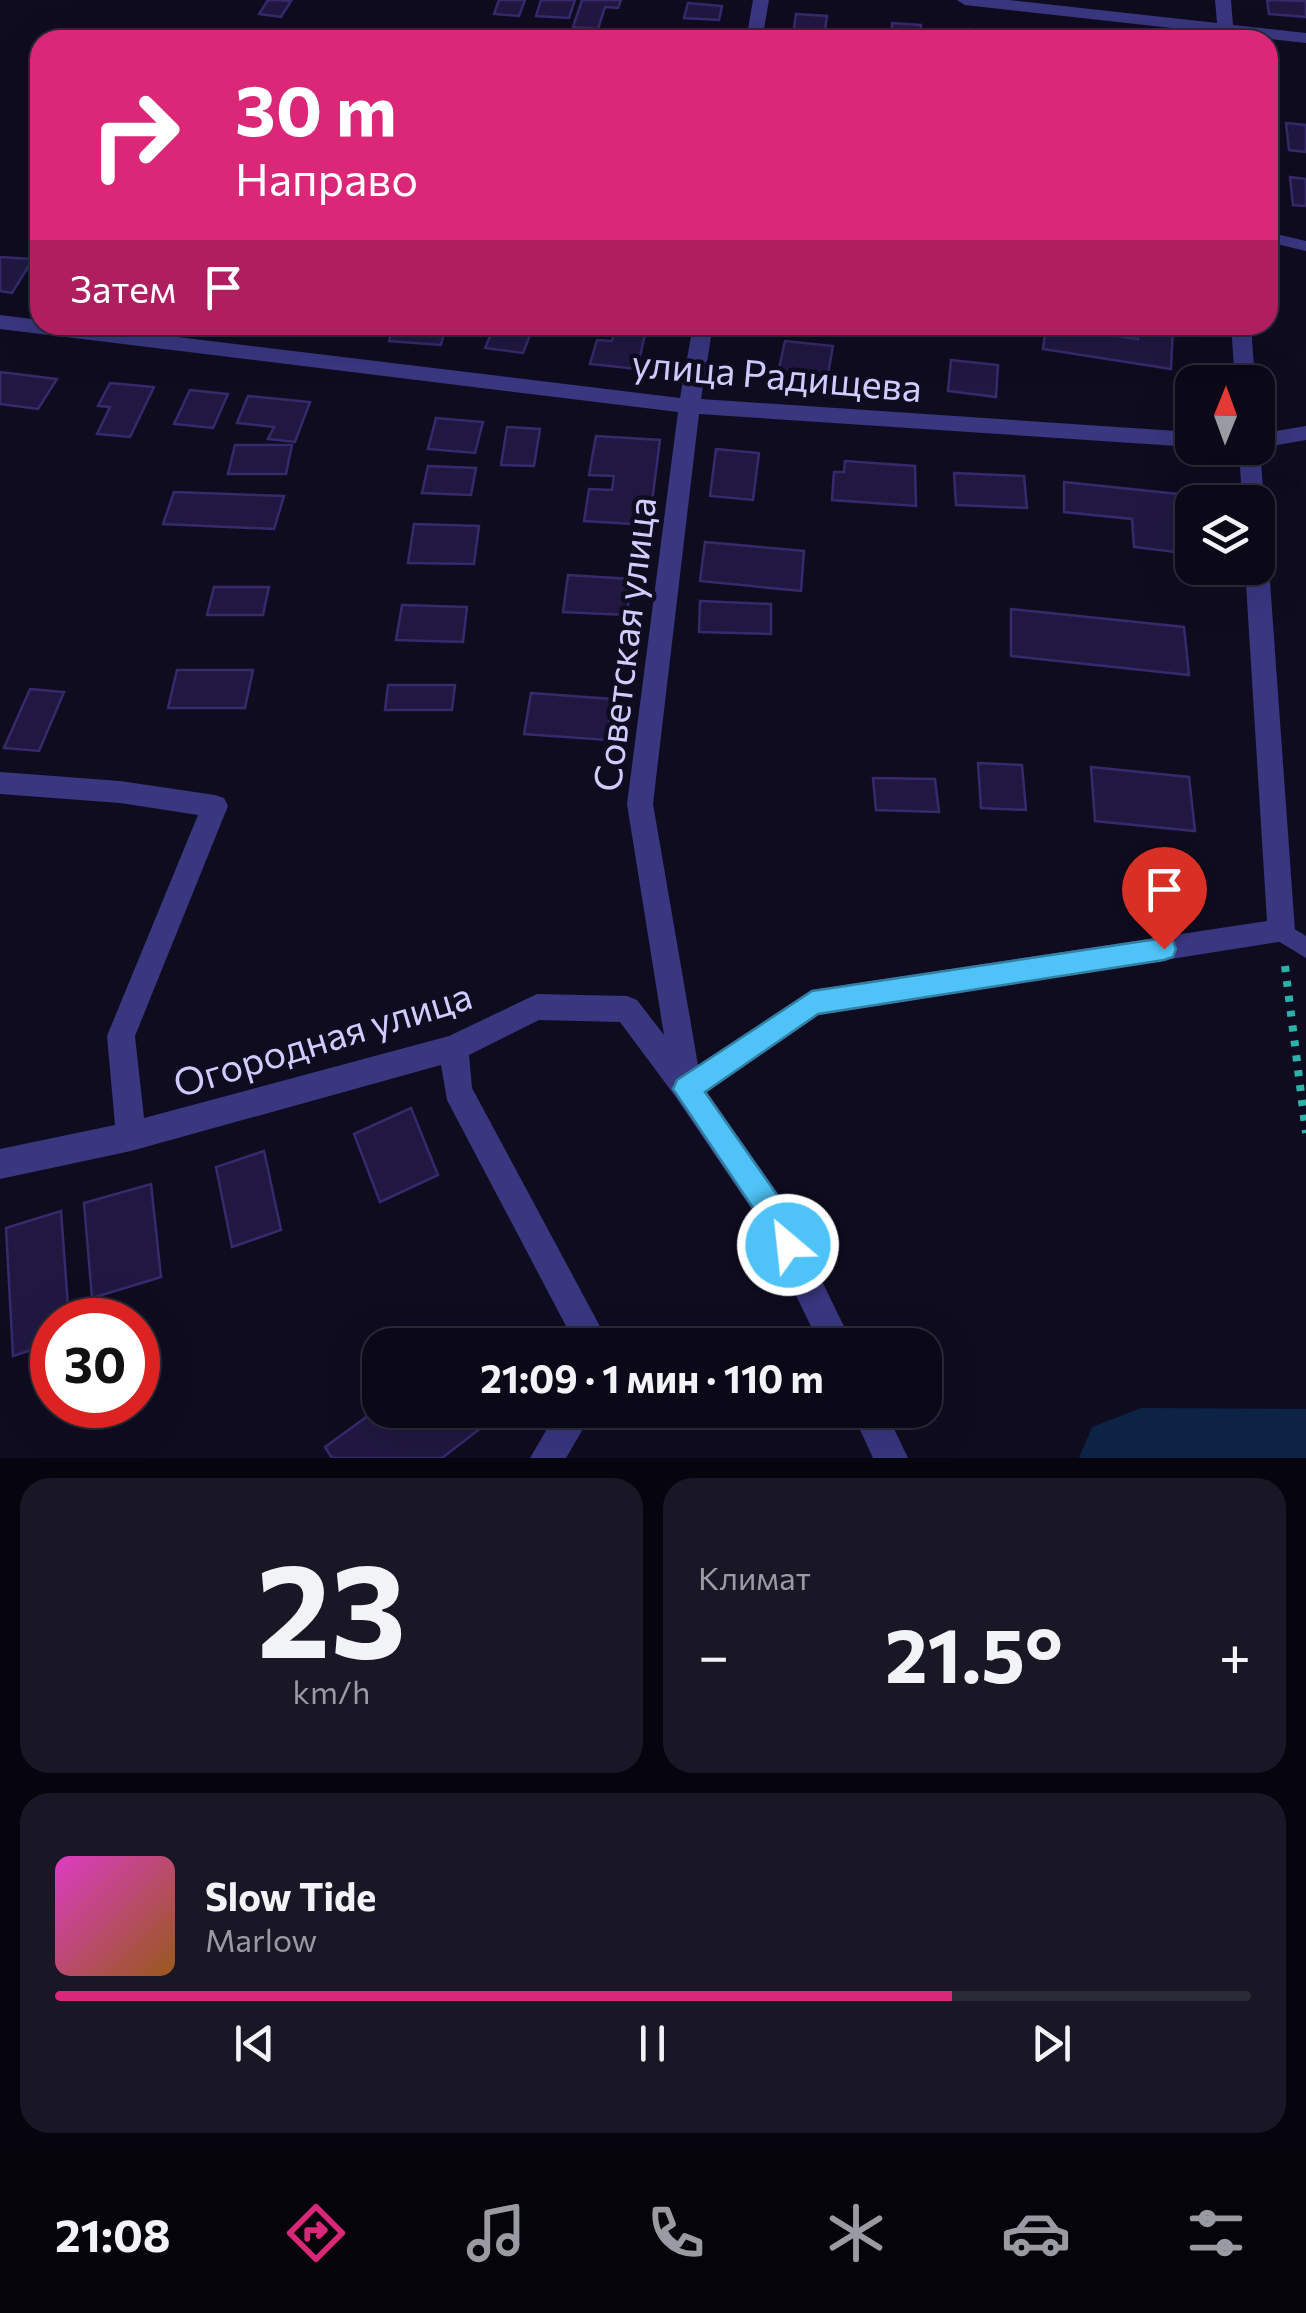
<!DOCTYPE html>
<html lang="ru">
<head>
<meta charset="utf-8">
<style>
	:root { --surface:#0b0918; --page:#191725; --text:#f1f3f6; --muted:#9a9aa2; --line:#2b2a37; --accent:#db2777 }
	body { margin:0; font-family:Commissioner,sans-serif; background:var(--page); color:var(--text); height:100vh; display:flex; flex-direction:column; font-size:38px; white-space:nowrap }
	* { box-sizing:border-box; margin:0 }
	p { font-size:32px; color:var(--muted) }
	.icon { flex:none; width:55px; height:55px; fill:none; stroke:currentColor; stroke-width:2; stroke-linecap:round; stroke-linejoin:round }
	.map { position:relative; height:1458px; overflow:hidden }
	.details { display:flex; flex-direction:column; gap:20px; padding:20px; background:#06050d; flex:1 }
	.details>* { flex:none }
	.hud { position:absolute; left:30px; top:30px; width:1248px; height:305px; border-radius:30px; box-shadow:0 10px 40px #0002,0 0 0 2px var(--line); background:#db2777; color:#fff; overflow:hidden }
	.needle { width:65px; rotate:1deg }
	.fabs { position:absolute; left:1175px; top:365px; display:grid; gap:20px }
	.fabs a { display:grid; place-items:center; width:100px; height:100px; border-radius:20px; background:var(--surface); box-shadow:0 10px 40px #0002,0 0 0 2px var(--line); font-size:50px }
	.speed { position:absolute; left:30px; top:1298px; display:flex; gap:20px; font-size:50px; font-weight:700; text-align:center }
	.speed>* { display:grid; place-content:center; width:130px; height:130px; border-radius:50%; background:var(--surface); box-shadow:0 10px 40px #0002,0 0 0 2px var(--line); line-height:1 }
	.speed .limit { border:15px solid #d22; background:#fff; color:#111 }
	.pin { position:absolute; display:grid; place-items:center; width:85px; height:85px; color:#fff; margin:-102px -42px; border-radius:50% 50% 50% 0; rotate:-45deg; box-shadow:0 0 10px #0007 }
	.pin .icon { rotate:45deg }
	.me { position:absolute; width:110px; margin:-55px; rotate:332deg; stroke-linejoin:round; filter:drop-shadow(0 0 8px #0008) }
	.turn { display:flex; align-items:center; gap:35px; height:210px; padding:0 40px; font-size:45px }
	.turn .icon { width:130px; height:130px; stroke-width:2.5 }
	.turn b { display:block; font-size:70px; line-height:85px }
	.then { display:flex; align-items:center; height:95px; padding:0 40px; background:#0003; gap:20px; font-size:38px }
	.big { font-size:75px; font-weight:700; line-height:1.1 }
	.details .tile { flex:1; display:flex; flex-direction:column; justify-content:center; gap:15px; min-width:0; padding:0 35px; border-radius:30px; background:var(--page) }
	.details .dial { align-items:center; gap:0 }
	.dial b { font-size:130px; line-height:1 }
	.song { display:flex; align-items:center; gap:30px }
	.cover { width:120px; height:120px; border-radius:15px; background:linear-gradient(135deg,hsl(310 70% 55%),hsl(30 70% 35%)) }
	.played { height:10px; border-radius:5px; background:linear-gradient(90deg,var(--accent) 75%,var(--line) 75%) }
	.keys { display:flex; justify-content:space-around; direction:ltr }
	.heat { display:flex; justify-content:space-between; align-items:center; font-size:55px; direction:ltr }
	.details .tiles { flex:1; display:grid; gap:20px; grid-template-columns:1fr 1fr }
	.tile:last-child { grid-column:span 2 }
	.trip { position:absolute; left:362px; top:1328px; width:580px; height:100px; border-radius:30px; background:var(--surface); box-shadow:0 10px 40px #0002,0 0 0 2px var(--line); font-weight:700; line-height:100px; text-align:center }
	.menu { display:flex; height:160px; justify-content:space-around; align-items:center; background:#04040a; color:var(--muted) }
	.menu .icon { width:70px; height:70px }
	.menu .on { color:var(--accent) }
	.menu b { font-size:45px; color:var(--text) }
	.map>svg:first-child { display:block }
</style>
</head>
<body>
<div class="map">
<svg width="1306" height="1458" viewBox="0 0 1306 1458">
	<rect width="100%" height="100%" fill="#0f0c20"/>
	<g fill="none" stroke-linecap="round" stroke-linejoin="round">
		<!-- river -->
		<path fill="#0c2345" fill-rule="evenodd" d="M1141,1408l165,1v49h-227l13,-31z"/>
	</g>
	<!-- building -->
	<g fill="#201841" stroke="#362a6d" stroke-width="2.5">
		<path d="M268,0h9l14,1 -10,16 -22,-3z"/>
		<path d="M499,0h26l-6,16 -25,-2z"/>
		<path d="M541,0h34l-6,18 -33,-2z"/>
		<path d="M582,0h39l-3,8 -13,-1 -7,22 -25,-2z"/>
		<path d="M1267,0l39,1v16l-37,-3z"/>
		<path d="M688,3l34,3 -3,14 -35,-2z"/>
		<path d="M796,14l31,2 -3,20 -31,-2z"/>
		<path d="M892,23l29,2 -1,15h-28z"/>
		<path d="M969,29l31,2v9h-31z"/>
		<path d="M1286,123l20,2v27l-17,-2z"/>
		<path d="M1290,177l16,2v27l-13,-1z"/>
		<path d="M0,257l33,2 -21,34 -12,-2z"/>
		<path d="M394,325h52l-5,20 -52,-4z"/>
		<path d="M495,325h39l-11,28 -38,-5z"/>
		<path d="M616,325l31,1 -10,43 -47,-5 7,-24 15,1z"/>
		<path d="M1046,325l92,14 1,-14 34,1 -2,43 -128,-20z"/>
		<path d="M785,341l48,5 -6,33 -49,-6z"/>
		<path d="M951,360l47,5 -2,32 -48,-6z"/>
		<path d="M0,372l57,7 -19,30 -38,-5z"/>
		<path d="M110,383l44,4 -24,50 -33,-3 13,-27 -12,-1z"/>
		<path d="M190,390l38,4 -15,34 -39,-4z"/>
		<path d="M248,396l62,6 -15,40 -27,-3 6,-12 -37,-4z"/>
		<path d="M436,418l47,4 -8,31 -47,-4z"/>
		<path d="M507,427l33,2 -6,37 -33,-1z"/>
		<path d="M596,436l64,4 -11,85 -65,-4 5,-32 23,1 2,-14 -25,-1z"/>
		<path d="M235,445h57l-6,29h-58z"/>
		<path d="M716,449l43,4 -6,47 -43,-4z"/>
		<path d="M845,461l70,5 1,40 -84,-6 2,-28h10z"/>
		<path d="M428,466l48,2 -5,27 -49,-2z"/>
		<path d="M954,473l70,3 3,32 -71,-3z"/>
		<path d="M1064,482l133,14v6h-5v52l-58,-7 -2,-28 -68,-7z"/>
		<path d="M174,492l110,4 -10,33 -111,-5z"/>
		<path d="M414,524l65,2 -5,38 -66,-1z"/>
		<path d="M705,542l99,9 -3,40 -101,-10z"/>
		<path d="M568,575l63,4 -4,36 -64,-3z"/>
		<path d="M214,587h55l-6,28h-56z"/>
		<path d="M700,601l71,3v30l-72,-2z"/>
		<path d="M402,605l65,2 -4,35 -67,-2z"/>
		<path d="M1011,609l173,18 5,48 -178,-19z"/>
		<path d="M177,670h76l-8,38h-77z"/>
		<path d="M388,685h67l-3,25h-67z"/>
		<path d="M30,689l34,3 -25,59 -35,-3z"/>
		<path d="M531,693l81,6 -5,41 -83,-6z"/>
		<path d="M978,763l44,2 4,45 -45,-2z"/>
		<path d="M1091,767l98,10 6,54 -100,-10z"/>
		<path d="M873,778l62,1 4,33 -63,-2z"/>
		<path d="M411,1108l27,67 -58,27 -26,-68z"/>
		<path d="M264,1151l17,79 -49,17 -16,-80z"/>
		<path d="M151,1184l10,93 -69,21 -8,-95z"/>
		<path d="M61,1211l8,109h-17v23l-39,13 -7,-128z"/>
		<path d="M380,1407v3l123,1 -61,47h-110l-7,-11z"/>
	</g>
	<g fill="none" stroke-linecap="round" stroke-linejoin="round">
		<!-- path -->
		<path stroke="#2cb2a8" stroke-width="8" stroke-dasharray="6 9" stroke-linecap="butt" d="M1285,966l21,167"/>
		<!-- lane -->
		<g fill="#383780" fill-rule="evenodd">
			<path d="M1268,232l38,9v10l-38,-9z"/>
			<path d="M1281,921l25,15v22l-33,-20 -3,-7 3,-7z"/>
		</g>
		<!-- street -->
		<g fill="#383780" fill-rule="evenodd">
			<path d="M753,0h16l-7,40h-16z"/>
			<path d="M957,0h52l208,23 -2,-23h16l2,25 73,8v10l-72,-8v5h-16l-1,-7 -252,-28z"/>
			<path d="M0,315l40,5v5h39l601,73 13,-73h20l-12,74 491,33v15l-493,-33 -46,390 45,261 114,-75 455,-69 -22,-353h13v-9l11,9 26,363 -4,9 -473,75 -111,77 76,109 70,144h-33l-59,-122 -86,-127 -55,-74 -81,-2 -70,35 3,33 138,257h-34l-129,-245 -6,-35 -310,86 -131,28v-30l115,-24 -8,-89 91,-221 -78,-12 -120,-9v-22l120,9 95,14 9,3 4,8 -93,230 9,82 305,-82 88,-42 90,2 10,4 27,35 -37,-231 51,-392 -678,-83z"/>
			<path d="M1231,325h20l4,57h-20z"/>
			<path d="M1306,426v14l-46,8 4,54 -6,7v-7h-16l-3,-54h19v-14z"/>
			<path d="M558,1410h36l-28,48h-36z"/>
			<path d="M851,1410h34l23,48h-35z"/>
		</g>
	</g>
	<!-- route -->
	<path fill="#4fc3f7" stroke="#337fa1" stroke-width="2.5" d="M1164,938l9,3 3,8 -3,8 -9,3 -346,54 -113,78 77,110 20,43 -4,10 -10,4 -10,-4 -16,-34 -89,-132 4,-9 135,-89z"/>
	<g text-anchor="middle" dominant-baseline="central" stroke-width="9" stroke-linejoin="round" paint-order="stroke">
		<!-- street labels -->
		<g font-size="38" fill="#d0ccff" stroke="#0f0c20">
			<text transform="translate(777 374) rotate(5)">улица Радищева</text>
			<text transform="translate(623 644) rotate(-83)">Советская улица</text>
			<text transform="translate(322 1038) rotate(-17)">Огородная улица</text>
		</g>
	</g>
</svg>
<div class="fabs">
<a><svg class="needle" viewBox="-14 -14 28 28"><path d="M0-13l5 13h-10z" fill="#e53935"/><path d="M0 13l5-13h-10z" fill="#9a9aa2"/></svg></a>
<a><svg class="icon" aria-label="layers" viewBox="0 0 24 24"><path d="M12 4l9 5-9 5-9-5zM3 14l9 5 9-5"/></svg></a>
</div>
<div class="speed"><div class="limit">30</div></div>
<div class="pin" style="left:1164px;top:949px;background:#d93025"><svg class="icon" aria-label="arrive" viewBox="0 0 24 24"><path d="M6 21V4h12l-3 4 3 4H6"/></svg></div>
<svg class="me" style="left:788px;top:1245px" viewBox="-20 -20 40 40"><circle r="17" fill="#4fc3f7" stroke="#fff" stroke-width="3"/><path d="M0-11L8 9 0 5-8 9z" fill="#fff"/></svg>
<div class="trip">21:09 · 1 мин · 110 m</div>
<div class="hud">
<div class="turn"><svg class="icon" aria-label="right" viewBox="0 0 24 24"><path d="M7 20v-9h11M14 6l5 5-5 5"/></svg><div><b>30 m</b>Направо</div></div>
<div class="then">Затем<svg class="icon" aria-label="arrive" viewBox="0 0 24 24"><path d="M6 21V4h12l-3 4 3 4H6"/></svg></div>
</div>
</div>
<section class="details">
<div class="tiles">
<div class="tile dial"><b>23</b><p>km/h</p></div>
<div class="tile"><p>Климат</p>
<div class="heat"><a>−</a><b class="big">21.5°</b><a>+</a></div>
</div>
<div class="tile">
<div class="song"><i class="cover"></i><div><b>Slow Tide</b><p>Marlow</p></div></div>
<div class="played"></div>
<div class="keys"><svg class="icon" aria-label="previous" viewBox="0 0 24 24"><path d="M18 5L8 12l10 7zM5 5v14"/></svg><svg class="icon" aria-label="pause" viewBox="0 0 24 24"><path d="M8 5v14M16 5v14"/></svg><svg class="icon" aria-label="next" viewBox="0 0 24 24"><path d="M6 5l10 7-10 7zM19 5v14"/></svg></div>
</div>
</div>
</section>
<nav class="menu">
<b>21:08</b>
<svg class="icon on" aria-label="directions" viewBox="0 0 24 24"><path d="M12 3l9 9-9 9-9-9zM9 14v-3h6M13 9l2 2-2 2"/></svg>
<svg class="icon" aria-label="music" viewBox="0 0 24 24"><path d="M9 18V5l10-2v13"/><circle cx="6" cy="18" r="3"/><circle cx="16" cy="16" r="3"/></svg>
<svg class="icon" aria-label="phone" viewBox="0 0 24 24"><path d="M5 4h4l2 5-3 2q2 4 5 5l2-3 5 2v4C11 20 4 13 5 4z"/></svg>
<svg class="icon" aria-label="climate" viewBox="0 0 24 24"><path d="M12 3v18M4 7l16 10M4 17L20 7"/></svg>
<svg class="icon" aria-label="car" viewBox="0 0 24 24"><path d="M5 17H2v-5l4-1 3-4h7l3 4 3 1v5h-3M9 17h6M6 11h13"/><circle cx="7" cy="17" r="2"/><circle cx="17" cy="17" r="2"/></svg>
<svg class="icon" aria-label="filters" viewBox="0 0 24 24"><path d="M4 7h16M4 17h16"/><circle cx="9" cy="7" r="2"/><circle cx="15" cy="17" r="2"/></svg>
</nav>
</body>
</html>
